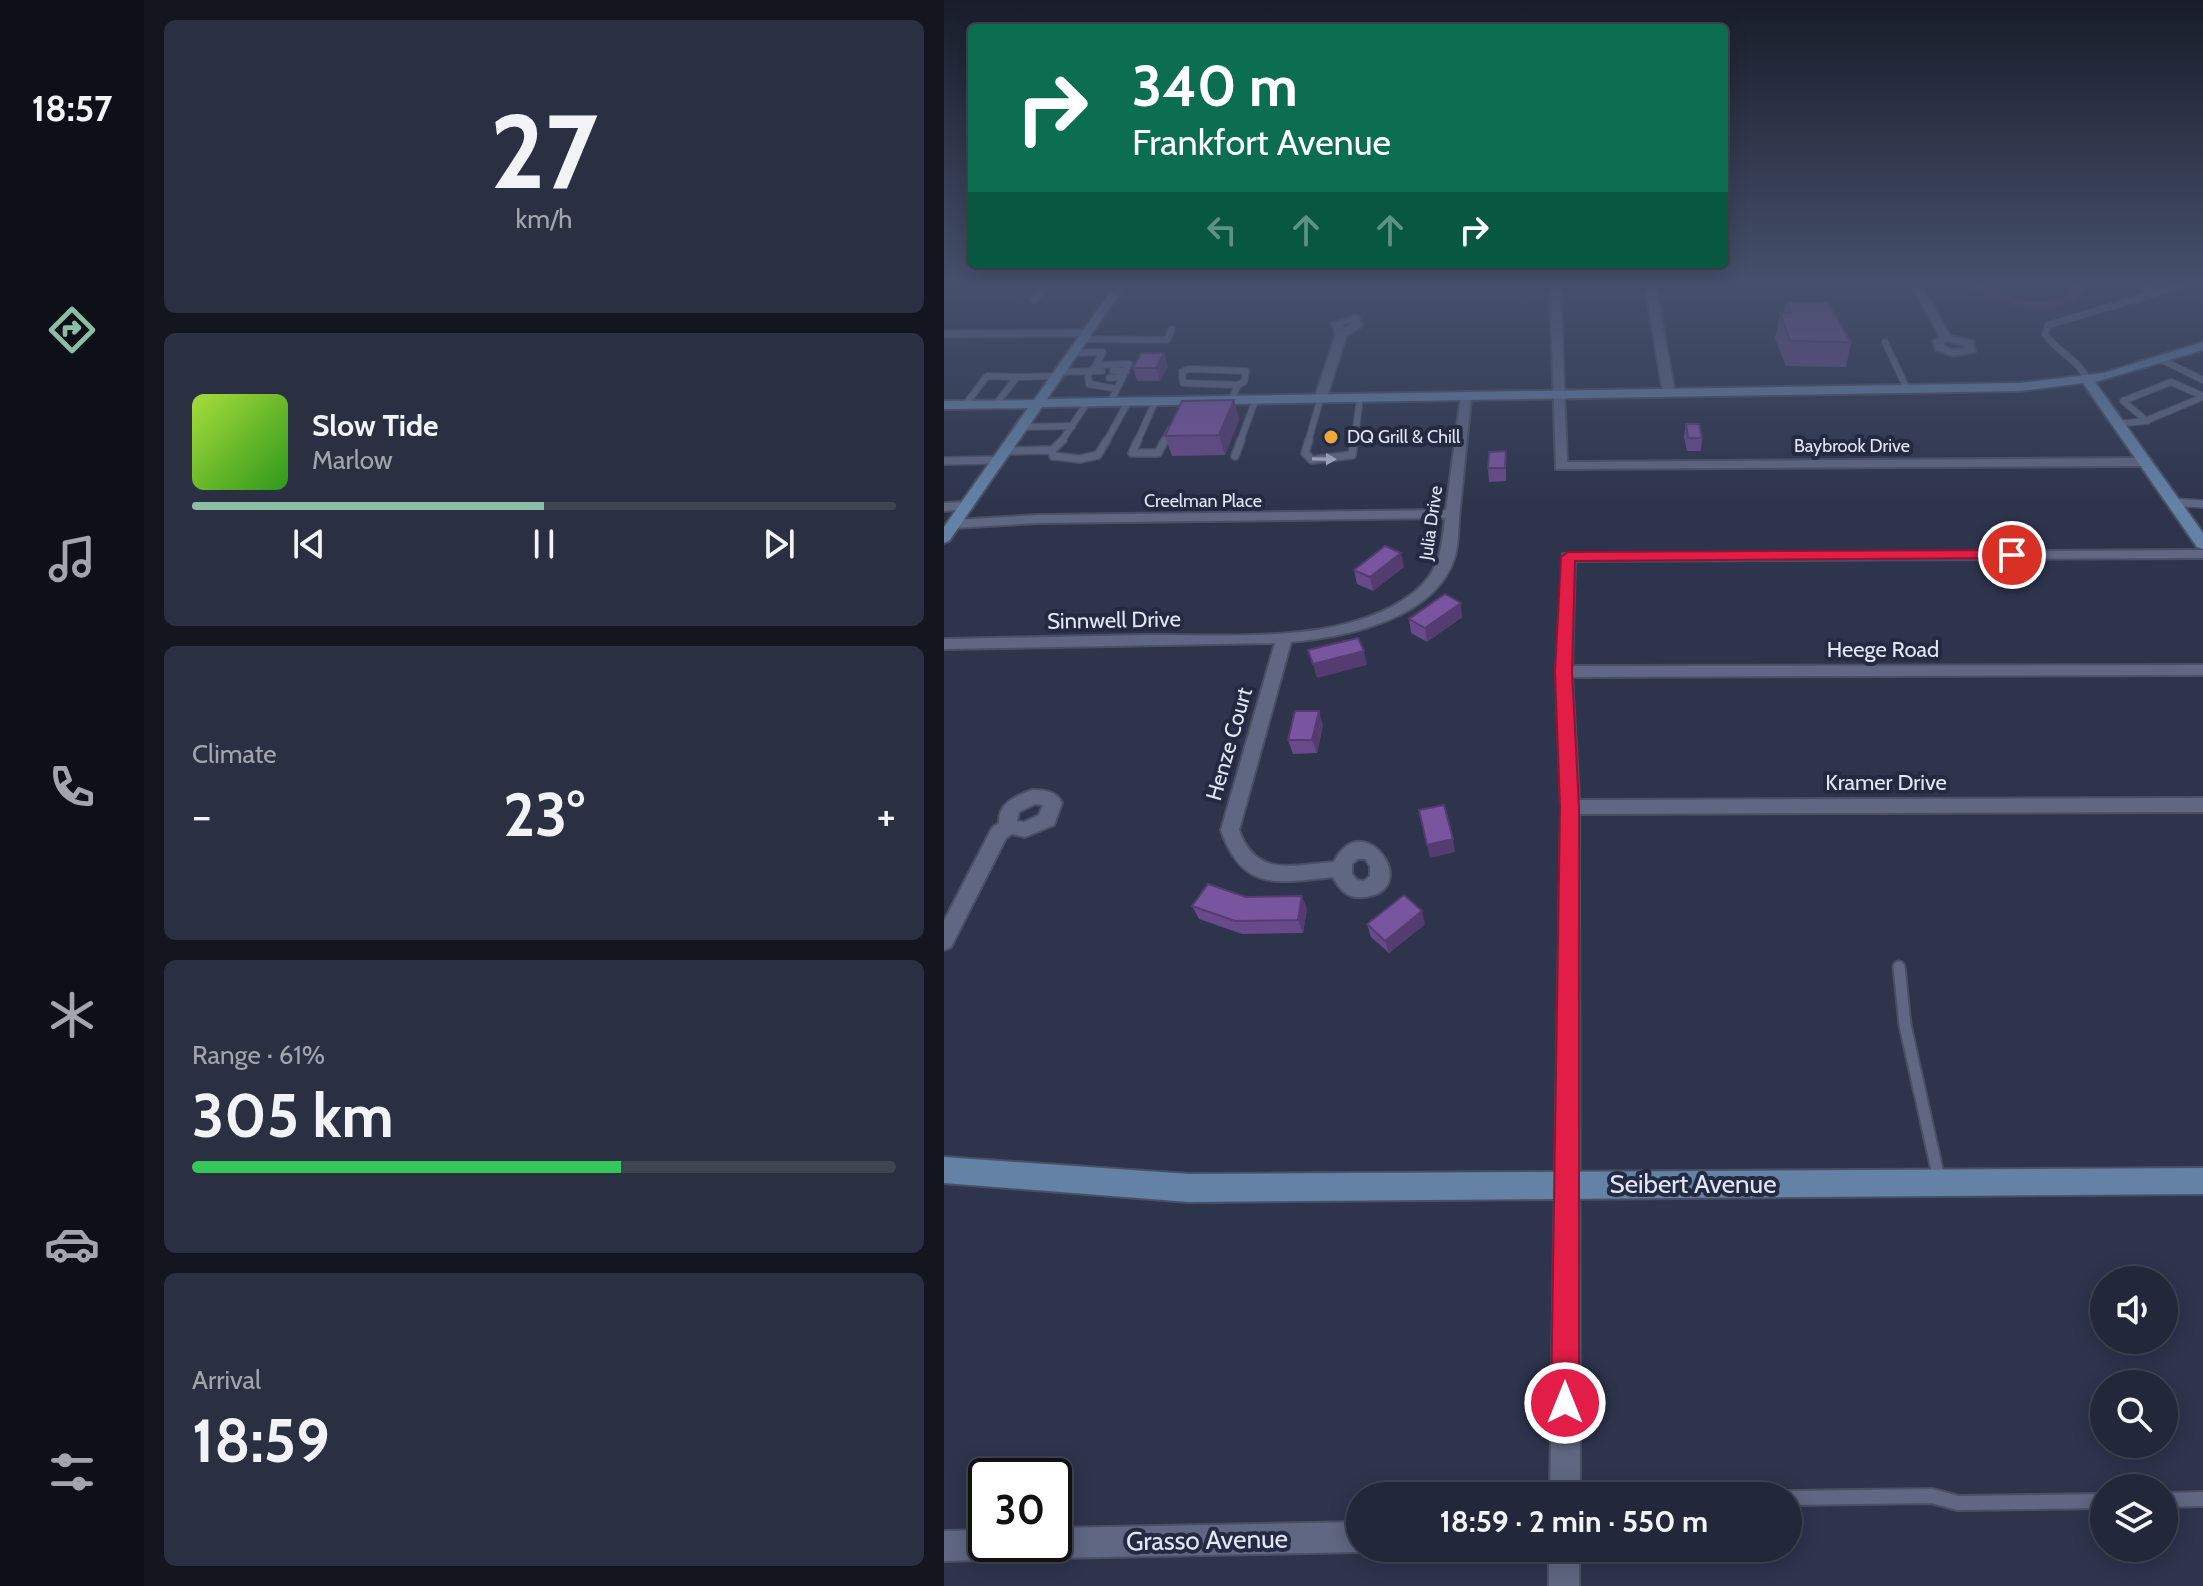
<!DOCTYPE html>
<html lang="en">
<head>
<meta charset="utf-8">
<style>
	:root { --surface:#222739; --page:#2a2f41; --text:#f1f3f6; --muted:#a2a5ae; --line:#3f4453; --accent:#8abfa5 }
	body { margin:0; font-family:Cabin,sans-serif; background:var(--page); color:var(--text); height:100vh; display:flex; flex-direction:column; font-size:30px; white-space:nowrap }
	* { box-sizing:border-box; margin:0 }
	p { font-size:26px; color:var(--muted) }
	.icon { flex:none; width:44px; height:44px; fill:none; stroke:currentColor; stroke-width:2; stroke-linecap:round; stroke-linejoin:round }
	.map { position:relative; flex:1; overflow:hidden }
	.details { display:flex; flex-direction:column; gap:20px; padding:20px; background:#13151f; width:800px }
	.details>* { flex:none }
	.top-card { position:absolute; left:24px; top:24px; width:760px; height:244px; border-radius:8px; box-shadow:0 4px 20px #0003,0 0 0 2px var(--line); background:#0b6e4f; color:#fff; overflow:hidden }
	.buttons { position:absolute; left:1146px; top:1266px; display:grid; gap:16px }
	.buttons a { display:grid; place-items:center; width:88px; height:88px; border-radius:50%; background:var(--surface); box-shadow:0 4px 20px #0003,0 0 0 2px var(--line); font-size:40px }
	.speed { position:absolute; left:24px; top:1458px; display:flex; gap:16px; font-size:40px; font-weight:700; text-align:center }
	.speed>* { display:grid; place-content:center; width:104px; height:104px; border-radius:50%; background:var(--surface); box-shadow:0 4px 20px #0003,0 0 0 2px var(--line); line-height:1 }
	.speed .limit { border:4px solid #111; border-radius:12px; background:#fff; color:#111 }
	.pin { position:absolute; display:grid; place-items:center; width:68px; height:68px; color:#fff; margin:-34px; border:4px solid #fff; border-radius:50%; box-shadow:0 2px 8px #0007 }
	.me { position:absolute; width:88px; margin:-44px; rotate:0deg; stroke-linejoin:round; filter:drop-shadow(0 0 6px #0008) }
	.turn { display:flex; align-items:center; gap:28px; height:168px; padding:0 32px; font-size:36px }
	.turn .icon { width:104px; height:104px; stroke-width:2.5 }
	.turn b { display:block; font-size:56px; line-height:68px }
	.lanes { display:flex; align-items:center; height:76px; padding:0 32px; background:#0003; justify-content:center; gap:40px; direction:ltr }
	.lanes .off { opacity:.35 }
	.big { font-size:60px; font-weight:800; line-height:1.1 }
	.details .card { flex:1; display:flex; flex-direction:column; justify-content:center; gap:12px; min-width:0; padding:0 28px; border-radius:12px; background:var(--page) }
	.details .dial { align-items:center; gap:0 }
	.dial b { font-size:104px; line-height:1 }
	.song { display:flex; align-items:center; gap:24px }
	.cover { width:96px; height:96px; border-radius:12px; background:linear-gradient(135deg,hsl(80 70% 55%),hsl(110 70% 35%)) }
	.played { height:8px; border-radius:4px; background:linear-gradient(90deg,var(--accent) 50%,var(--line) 50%) }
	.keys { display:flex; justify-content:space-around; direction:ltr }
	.heat { display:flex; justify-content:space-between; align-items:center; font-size:44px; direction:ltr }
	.charge { height:12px; border-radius:6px; background:linear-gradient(90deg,#34c759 61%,var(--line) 0) }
	.trip { position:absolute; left:402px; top:1482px; width:456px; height:80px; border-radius:40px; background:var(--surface); box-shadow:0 4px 20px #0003,0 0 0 2px var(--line); font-weight:800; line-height:80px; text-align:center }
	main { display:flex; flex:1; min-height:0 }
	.menu { display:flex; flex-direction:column; width:144px; justify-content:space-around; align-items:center; background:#0e1017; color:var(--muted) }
	.menu .icon { width:56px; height:56px }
	.menu .selected { color:var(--accent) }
	.menu b { font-size:36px; color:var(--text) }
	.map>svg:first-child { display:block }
</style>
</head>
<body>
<main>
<nav class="menu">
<b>18:57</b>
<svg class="icon selected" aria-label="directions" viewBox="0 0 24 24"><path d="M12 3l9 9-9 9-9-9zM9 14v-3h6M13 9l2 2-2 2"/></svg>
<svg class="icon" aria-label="music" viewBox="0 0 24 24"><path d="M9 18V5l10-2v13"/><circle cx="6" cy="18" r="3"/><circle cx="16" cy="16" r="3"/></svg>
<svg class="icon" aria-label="phone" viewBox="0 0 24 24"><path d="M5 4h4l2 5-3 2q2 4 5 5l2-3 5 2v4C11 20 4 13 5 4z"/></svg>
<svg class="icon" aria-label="climate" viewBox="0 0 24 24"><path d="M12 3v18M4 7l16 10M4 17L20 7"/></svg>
<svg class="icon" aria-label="car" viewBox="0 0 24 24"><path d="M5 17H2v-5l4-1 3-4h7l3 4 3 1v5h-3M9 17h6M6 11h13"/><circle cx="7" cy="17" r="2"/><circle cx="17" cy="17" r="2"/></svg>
<svg class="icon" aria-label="filters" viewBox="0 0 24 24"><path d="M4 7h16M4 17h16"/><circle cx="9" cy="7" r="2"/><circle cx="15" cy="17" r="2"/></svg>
</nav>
<section class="details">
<div class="card dial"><b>27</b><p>km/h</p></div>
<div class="card">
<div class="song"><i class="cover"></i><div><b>Slow Tide</b><p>Marlow</p></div></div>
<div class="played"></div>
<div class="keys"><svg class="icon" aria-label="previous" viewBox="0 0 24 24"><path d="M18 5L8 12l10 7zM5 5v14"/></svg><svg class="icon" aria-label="pause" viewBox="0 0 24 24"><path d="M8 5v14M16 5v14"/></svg><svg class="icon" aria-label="next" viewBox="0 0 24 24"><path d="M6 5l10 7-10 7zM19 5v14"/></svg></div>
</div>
<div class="card"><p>Climate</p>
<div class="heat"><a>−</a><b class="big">23°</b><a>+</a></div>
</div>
<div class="card"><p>Range · 61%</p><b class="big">305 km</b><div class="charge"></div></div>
<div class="card"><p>Arrival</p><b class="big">18:59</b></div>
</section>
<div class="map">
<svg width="1259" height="1586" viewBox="0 0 1259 1586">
	<rect width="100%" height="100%" fill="#2d344c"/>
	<!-- green -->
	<path fill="#653659" d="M1023,284c29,0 70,36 103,7v-7h12l2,6c-17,32 -96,13 -117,-6z"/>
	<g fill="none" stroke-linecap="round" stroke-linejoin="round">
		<!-- lane-far3 casing -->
		<g stroke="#4a5064" stroke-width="8">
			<g id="lane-far3">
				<path d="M1213,293l29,-9"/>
				<path d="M90,300l14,-16"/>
				<path d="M138,339l85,1 5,-11"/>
				<path d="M941,342l22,47"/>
				<path d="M129,353l30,-1 -7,13 33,-1 -19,39"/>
				<path d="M1218,360l41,20"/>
				<path d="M152,365l-8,10 1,9 28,5"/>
				<path d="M245,369l57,2 -2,11 -6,3 -55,-2 -1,-11z"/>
				<path d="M169,371h13"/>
				<path d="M116,372l42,-1"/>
				<path d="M165,378l13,-1"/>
				<path d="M1144,381c-9,-22 -30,-28 -43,-47l3,-9 109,-32 -19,-9"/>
				<path d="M287,401l7,-16"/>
				<path d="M52,404l21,-27 40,-1"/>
				<path d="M21,405l22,-29 30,1"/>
				<path d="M1203,421l-24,-20 48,-19 32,14"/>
				<path d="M1173,424l28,-3 58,-24"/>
				<path d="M78,427l50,-1"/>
				<path d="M117,442l26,-39"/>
				<path d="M162,442l22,-40"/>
				<path d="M193,442l18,-40"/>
				<path d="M220,442l6,-12"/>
				<path d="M296,442l15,-41"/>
				<path d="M364,442l12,-42"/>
				<path d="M410,442l6,-43"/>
			</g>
		</g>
		<!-- lane-far2 casing -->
		<g stroke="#4a5064" stroke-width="10">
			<g id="lane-far2">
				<path d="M194,440l-6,13h26l7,-13"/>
				<path d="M365,440l-4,13 7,7 40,-5 2,-15"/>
				<path d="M108,450l11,-10"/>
				<path d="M61,451l47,-1 1,6 27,3 18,-4 9,-15"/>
				<path d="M291,456l6,-16"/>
				<path d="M0,461l54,-1"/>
				<path d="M1227,502l32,2"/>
			</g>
		</g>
		<!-- lane-far1 casing -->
		<g stroke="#4a5064" stroke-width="15">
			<path id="lane-far1" d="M955,967l6,58 34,154"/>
		</g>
		<!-- lane casing -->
		<g stroke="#4a5064" stroke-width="18">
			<g id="lane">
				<path d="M844,1498l144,-2 26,7 146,-2"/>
				<path d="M1220,1500l39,-1"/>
			</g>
		</g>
		<!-- street casing -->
		<g stroke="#4a5064" stroke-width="4">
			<g id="street">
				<path d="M606,284h10l7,178 575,-4 6,4 -6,4 -586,3z"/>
				<path d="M701,284h10l20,109 -6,3 -6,-3z"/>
				<path d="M967,284h10l29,52 23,5 2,11 -23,4 -16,-6 -3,-9 7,-4zM1003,341l17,4 1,3 -12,2 -8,-4 -1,-3z"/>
				<path d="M411,316l4,1 3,9 -16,10 -20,64 -10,2 -2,-2 22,-66 -5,-11zM407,323l-7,5 -2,-3z"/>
				<path d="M0,331l142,-1 5,3 -5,3 -142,1z"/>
				<path d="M517,396l10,2c-4,37 -7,73 -11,110 -2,15 -1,34 -5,48 -18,63 -109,81 -164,86l-52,188c17,48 53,35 95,32 30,-59 91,30 29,35 -15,2 -24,-8 -30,-20 -55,6 -91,15 -112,-47l54,-187 -331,6v-10c67,-1 134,-3 202,-4 82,-1 198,11 267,-42 26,-20 29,-44 32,-75l-406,5 -85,5 -7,-4 7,-4 85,-5 407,-5zM414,859h7l5,7v10l-6,5 -7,-1 -5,-6v-10z"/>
				<path d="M22,502l7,4 -2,3 -27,2v-8z"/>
				<path d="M1259,550v8l-628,3 -3,105 631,-1v10l-631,2 7,123 624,-2v14l-624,2 1,682h-30l11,-689 -5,-135 7,-118z"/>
				<path d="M88,790c13,0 24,1 30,13l-8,22 -29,12 -13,-3 -6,4 -55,109 -7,3v-29l48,-93 7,-5c-1,-19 16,-27 33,-33zM91,804l8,1 -4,10 -15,7 -7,-1 2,-9z"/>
				<path d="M416,1522v26h10l-10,4 -306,6 -11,-4 -4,-10h15v-16z"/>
				<path d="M42,1530v14h49l-4,11 -11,4 -76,2v-30z"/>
				<rect x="605" y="1548" width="30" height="38"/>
			</g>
		</g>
		<!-- secondary casing -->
		<g stroke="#4a5064" stroke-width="4">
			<g id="secondary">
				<path d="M172,284h10l-79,115 973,-16 84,-10 99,-31v8l-108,32 108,151v16l-6,-2 -114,-164 -63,8 -978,16 -93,134 -5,2v-16l84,-119 -84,1v-8l90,-1z"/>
				<path d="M0,1157l245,17 1014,-6v26l-1014,8 -245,-19z"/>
			</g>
		</g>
		<!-- lane-far3 -->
		<use href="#lane-far3" stroke="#5f6782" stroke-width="6"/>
		<!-- lane-far2 -->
		<use href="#lane-far2" stroke="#5f6782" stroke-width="7"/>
		<!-- lane-far1 -->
		<use href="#lane-far1" stroke="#5f6782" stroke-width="11"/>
		<!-- lane -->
		<use href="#lane" stroke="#5f6782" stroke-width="14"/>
		<!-- street -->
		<use href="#street" fill="#5f6782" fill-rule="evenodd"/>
		<!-- secondary -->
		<use href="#secondary" fill="#6382a6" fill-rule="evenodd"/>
	</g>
	<!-- wall -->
	<g fill="#68498a">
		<path d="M842,302l65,40 -5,25 -60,-1 -11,-27 5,-26h4z"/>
		<path d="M224,366l-8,15h-23l-4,-13z"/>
		<path d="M290,400l5,20 -14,35 -53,1 -7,-20z"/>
		<path d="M742,424l16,14 -1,13h-14l-3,-14z"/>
		<path d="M562,465v16l-17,1 -1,-14z"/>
		<path d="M460,567l-31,24 -16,-7 -3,-14z"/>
		<path d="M518,617l-35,25 -16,-9 -2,-14z"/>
		<path d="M379,725l-6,28 -24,1 -5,-14z"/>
		<path d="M302,897l61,12 -4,24 -61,1 -43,-15 -7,-13z"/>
		<path d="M423,924h58l-36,29 -18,-16z"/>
	</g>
	<!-- shaded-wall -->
	<g fill="#553c70">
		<path d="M220,353l4,13 -8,15 -4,-13z"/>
		<path d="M290,400l5,20 -14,35 -6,-20z"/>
		<path d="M457,553l3,14 -31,24 -3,-14z"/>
		<path d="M517,603l1,14 -35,25 -2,-14z"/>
		<path d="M420,651l3,14 -50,13 -4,-14z"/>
		<path d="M375,711l4,14 -6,28 -5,-13z"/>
		<path d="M509,839l2,13 -25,6 -3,-13z"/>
		<path d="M358,896l5,13 -4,24 -5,-13z"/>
		<path d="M478,911l3,13 -36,29 -4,-12z"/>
	</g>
	<!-- building -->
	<g fill="#7955a0" stroke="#553c70" stroke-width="2">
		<path d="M842,302h42l23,40 -61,-1 -10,-28h11z"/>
		<path d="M197,353h23l-8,15h-23z"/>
		<path d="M290,400l-15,35 -54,1 17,-35z"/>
		<path d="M742,424h13l3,14h-14z"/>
		<path d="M562,451l-1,17h-17l1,-16z"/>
		<path d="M441,546l16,7 -31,24 -16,-7z"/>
		<path d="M501,594l16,9 -36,25 -16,-9z"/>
		<path d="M414,638l6,13 -51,13 -5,-14z"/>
		<path d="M351,711h24l-7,29h-24z"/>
		<path d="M500,805l9,34 -26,6 -8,-35z"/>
		<path d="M264,884l38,13 56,-1 -4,24 -63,1 -43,-15z"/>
		<path d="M460,895l18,16 -37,30 -18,-17z"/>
	</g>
	<!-- one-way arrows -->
	<defs><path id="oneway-solid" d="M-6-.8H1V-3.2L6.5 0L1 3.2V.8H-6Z" transform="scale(2)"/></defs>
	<use fill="#aeb4c8" href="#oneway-solid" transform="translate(380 459) rotate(1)"/>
	<!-- sky -->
	<linearGradient id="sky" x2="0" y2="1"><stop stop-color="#191d2a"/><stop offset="0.56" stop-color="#46506c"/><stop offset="1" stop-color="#46506c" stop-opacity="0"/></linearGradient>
	<rect width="1259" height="506" fill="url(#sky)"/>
	<!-- route -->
	<path fill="#e11d48" stroke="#92132f" stroke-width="2" d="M1068,550l5,2v6l-442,3 -3,111 7,135v596l-4,10 -10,4 -10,-4 -4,-10 9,-596 -5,-135 6,-115 7,-5z"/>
	<!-- markers -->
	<circle fill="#eda83b" stroke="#232a41" stroke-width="3" cx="387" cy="437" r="8"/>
	<g text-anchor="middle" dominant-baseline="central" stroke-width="8" stroke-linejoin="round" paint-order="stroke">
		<!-- far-poi labels -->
		<g font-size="18" fill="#e2e7f6" stroke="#232a41" text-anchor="start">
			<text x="403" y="437">DQ Grill &amp; Chill</text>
		</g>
		<!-- far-street labels -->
		<g font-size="18" fill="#e2e7f6" stroke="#232a41">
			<text x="908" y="446">Baybrook Drive</text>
			<text x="259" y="501">Creelman Place</text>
			<text transform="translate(487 523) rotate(-82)">Julia Drive</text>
		</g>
		<!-- street labels -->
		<g font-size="22" fill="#e2e7f6" stroke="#232a41">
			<text transform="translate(170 620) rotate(-1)">Sinnwell Drive</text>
			<text x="939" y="649">Heege Road</text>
			<text transform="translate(285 744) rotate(-74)">Henze Court</text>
			<text x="942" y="782">Kramer Drive</text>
		</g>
		<!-- near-street labels -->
		<g font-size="26" fill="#e2e7f6" stroke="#232a41">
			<text x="749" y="1184">Seibert Avenue</text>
			<text transform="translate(263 1540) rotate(-1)">Grasso Avenue</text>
		</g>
	</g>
</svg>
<div class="buttons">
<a><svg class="icon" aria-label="sound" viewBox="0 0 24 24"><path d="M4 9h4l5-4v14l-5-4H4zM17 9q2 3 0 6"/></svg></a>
<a><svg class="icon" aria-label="search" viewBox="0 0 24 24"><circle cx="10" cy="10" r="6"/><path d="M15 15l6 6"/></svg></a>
<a><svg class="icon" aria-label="layers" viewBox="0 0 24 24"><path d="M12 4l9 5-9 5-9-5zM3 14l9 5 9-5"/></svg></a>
</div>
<div class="speed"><div class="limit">30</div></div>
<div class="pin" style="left:1068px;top:555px;background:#d93025"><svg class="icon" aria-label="arrive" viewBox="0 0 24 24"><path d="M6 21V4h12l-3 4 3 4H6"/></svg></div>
<svg class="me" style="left:621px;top:1403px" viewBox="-20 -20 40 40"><circle r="17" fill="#e11d48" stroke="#fff" stroke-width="3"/><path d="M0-11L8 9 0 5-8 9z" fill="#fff"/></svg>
<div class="trip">18:59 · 2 min · 550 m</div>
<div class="top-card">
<div class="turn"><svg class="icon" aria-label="right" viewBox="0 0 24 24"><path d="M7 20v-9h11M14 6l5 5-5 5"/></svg><div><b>340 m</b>Frankfort Avenue</div></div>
<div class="lanes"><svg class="icon off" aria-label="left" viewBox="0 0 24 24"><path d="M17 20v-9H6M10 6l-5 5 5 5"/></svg><svg class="icon off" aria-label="ahead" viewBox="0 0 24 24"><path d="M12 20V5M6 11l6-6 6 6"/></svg><svg class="icon off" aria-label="ahead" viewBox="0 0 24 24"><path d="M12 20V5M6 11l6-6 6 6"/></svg><svg class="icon" aria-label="right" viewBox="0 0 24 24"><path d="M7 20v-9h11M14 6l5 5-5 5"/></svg></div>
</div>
</div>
</main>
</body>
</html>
